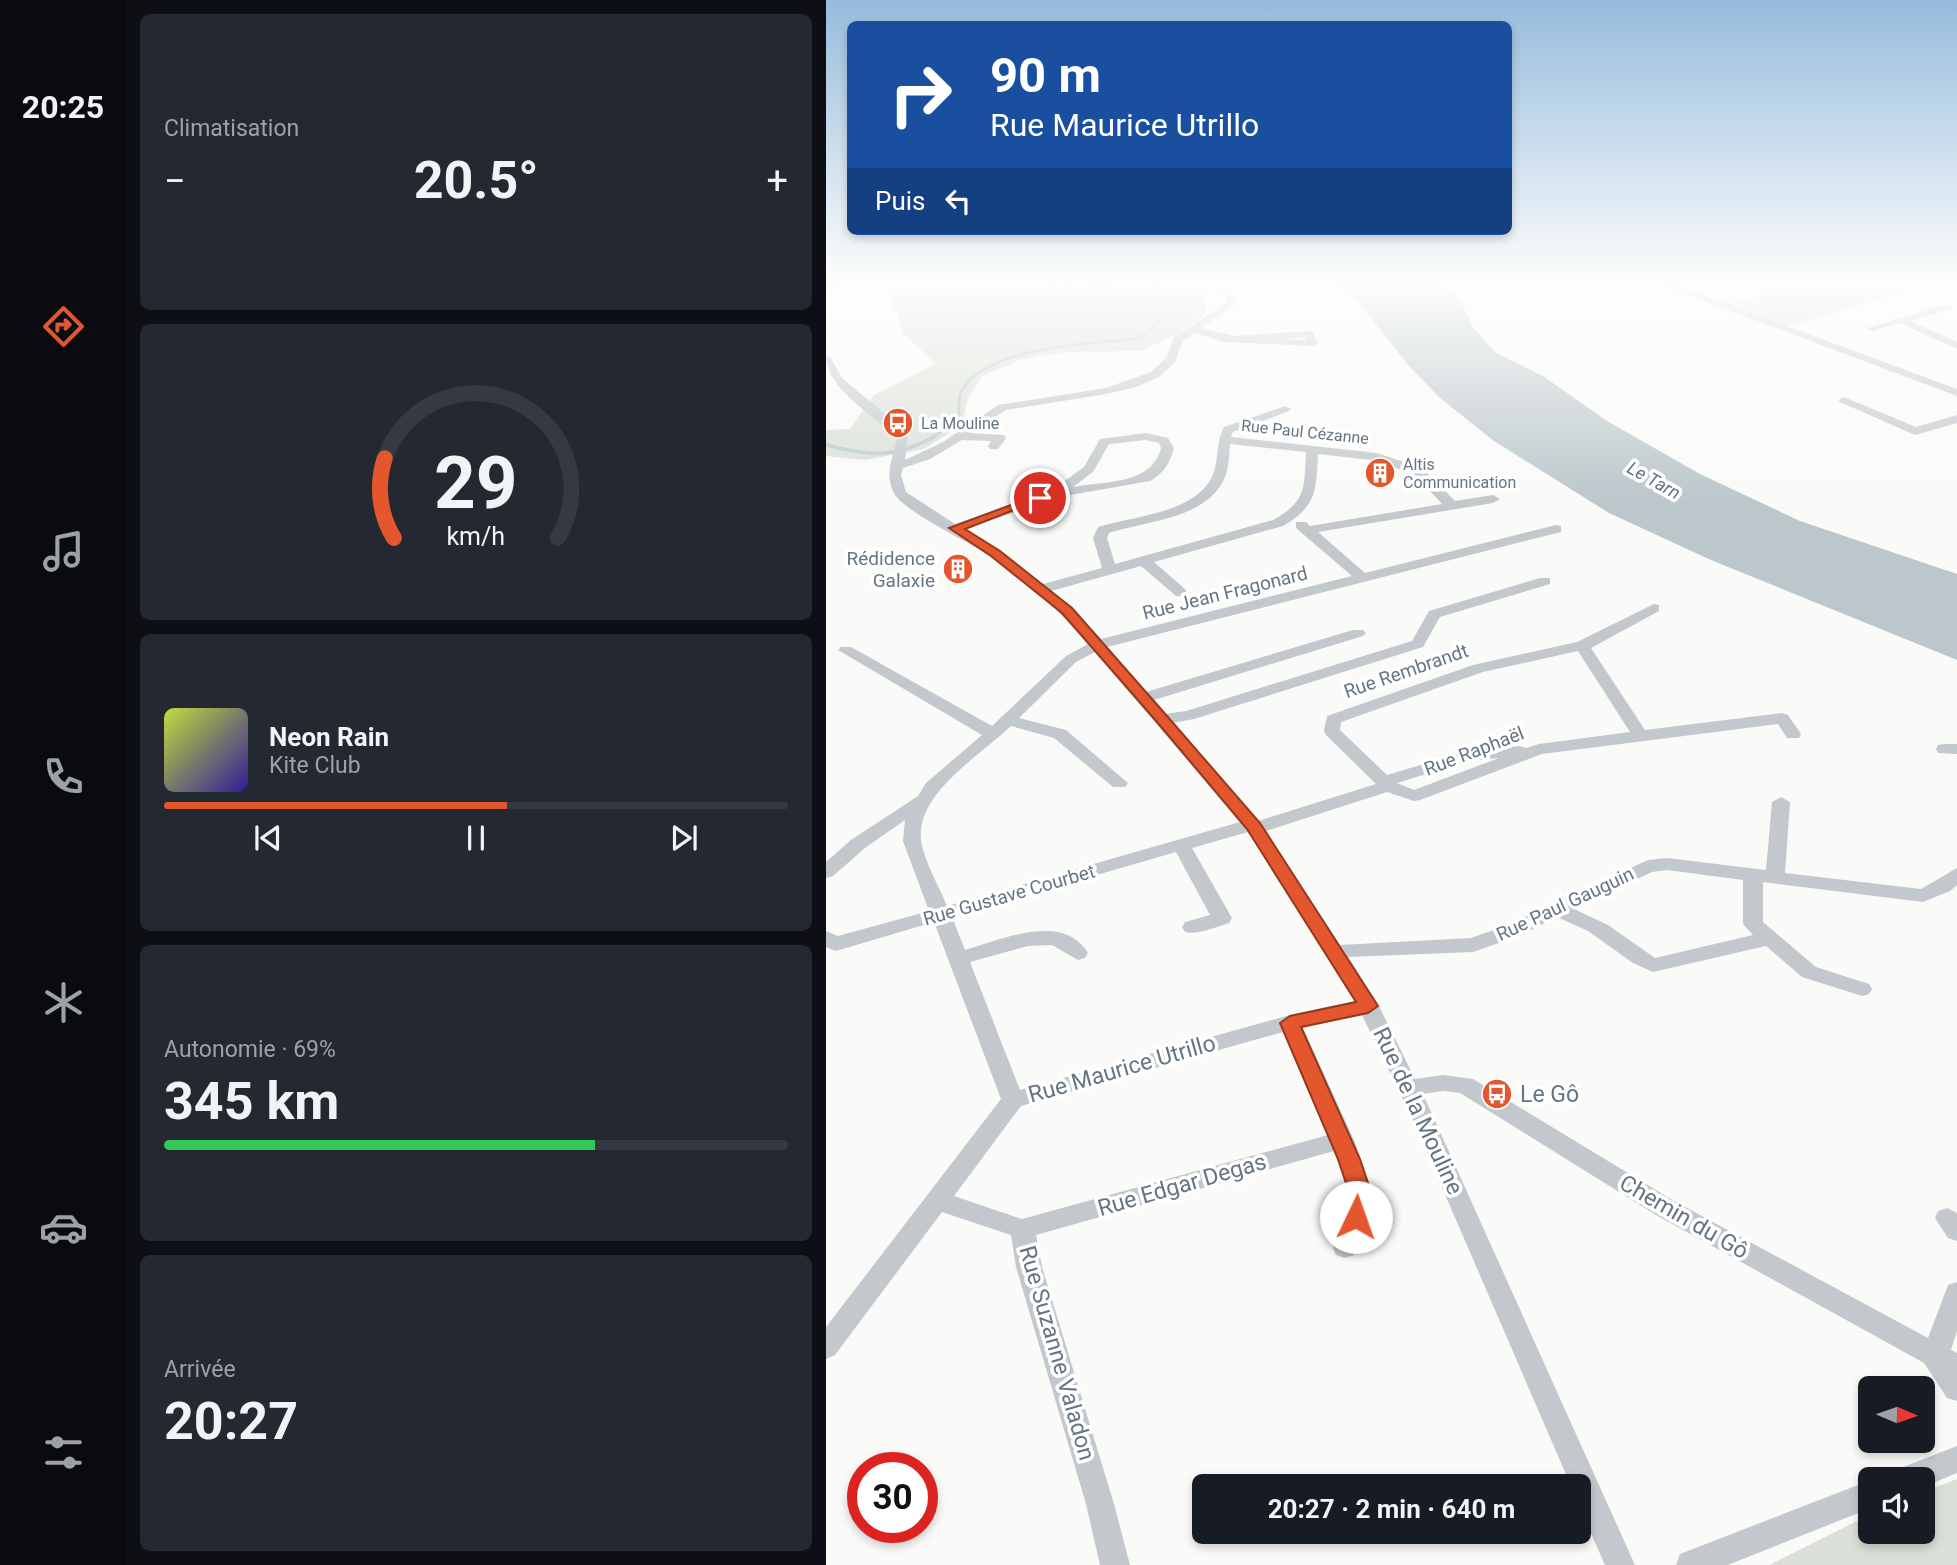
<!DOCTYPE html>
<html lang="fr">
<head>
<meta charset="utf-8">
<style>
	:root { --surface:#171b24; --page:#242831; --text:#f1f3f6; --muted:#9ea1a6; --line:#363941; --accent:#e4572e }
	body { margin:0; font-family:Roboto,sans-serif; background:var(--page); color:var(--text); height:100vh; display:flex; flex-direction:column; font-size:26px; white-space:nowrap }
	* { box-sizing:border-box; margin:0 }
	p { font-size:23px; color:var(--muted) }
	.icon { flex:none; width:38px; height:38px; fill:none; stroke:currentColor; stroke-width:2; stroke-linecap:round; stroke-linejoin:round }
	.map { position:relative; flex:1; overflow:hidden }
	.drawer { display:flex; flex-direction:column; gap:14px; padding:14px; background:#0d0f14; width:700px }
	.drawer>* { flex:none }
	.top-card { position:absolute; left:21px; top:21px; width:665px; height:214px; border-radius:10px; box-shadow:0 4px 10px #0003; background:#1a4fa0; color:#fff; overflow:hidden }
	.needle { width:46px; rotate:92deg }
	.fabs { position:absolute; left:1032px; top:1376px; display:grid; gap:14px }
	.fabs a { display:grid; place-items:center; width:77px; height:77px; border-radius:10px; background:var(--surface); box-shadow:0 4px 10px #0003; font-size:35px }
	.speed { position:absolute; left:21px; top:1452px; display:flex; gap:14px; font-size:35px; font-weight:700; text-align:center }
	.speed>* { display:grid; place-content:center; width:91px; height:91px; border-radius:50%; background:var(--surface); box-shadow:0 4px 10px #0003; line-height:1 }
	.speed .limit { border:10px solid #d22; background:#fff; color:#111 }
	.pin { position:absolute; display:grid; place-items:center; width:60px; height:60px; color:#fff; margin:-30px; border:4px solid #fff; border-radius:50%; box-shadow:0 2px 7px #0007 }
	.me { position:absolute; width:77px; margin:-38px; rotate:3deg; stroke-linejoin:round; filter:drop-shadow(0 0 5px #0008) }
	.turn { display:flex; align-items:center; gap:24px; height:147px; padding:0 28px; font-size:32px }
	.turn .icon { width:91px; height:91px; stroke-width:2.5 }
	.turn b { display:block; font-size:49px; line-height:60px }
	.then { display:flex; align-items:center; height:66px; padding:0 28px; background:#0003; gap:14px; font-size:26px }
	.big { font-size:52px; font-weight:700; line-height:1.1 }
	.drawer .tile { flex:1; display:flex; flex-direction:column; justify-content:center; gap:10px; min-width:0; padding:0 24px; border-radius:10px; background:var(--page) }
	.drawer .dial { align-items:center; gap:0 }
	.dial svg { height:182px; overflow:visible; fill:none; stroke:var(--line); stroke-width:7; stroke-linecap:round; text-anchor:middle }
	.dial text { fill:var(--text); stroke:none }
	.song { display:flex; align-items:center; gap:21px }
	.cover { width:84px; height:84px; border-radius:10px; background:linear-gradient(135deg,hsl(70 70% 55%),hsl(250 70% 35%)) }
	.played { height:7px; border-radius:4px; background:linear-gradient(90deg,var(--accent) 55%,var(--line) 55%) }
	.keys { display:flex; justify-content:space-around; direction:ltr }
	.heat { display:flex; justify-content:space-between; align-items:center; font-size:38px; direction:ltr }
	.charge { height:10px; border-radius:5px; background:linear-gradient(90deg,#34c759 69%,var(--line) 0) }
	.trip { position:absolute; left:366px; top:1474px; width:399px; height:70px; border-radius:10px; background:var(--surface); box-shadow:0 4px 10px #0003; font-weight:700; line-height:70px; text-align:center }
	main { display:flex; flex:1; min-height:0 }
	.menu { display:flex; flex-direction:column; width:126px; justify-content:space-around; align-items:center; background:#090b0e; color:var(--muted) }
	.menu .icon { width:49px; height:49px }
	.menu .current { color:var(--accent) }
	.menu b { font-size:32px; color:var(--text) }
	.map>svg:first-child { display:block }
</style>
</head>
<body>
<main>
<nav class="menu">
<b>20:25</b>
<svg class="icon current" aria-label="directions" viewBox="0 0 24 24"><path d="M12 3l9 9-9 9-9-9zM9 14v-3h6M13 9l2 2-2 2"/></svg>
<svg class="icon" aria-label="music" viewBox="0 0 24 24"><path d="M9 18V5l10-2v13"/><circle cx="6" cy="18" r="3"/><circle cx="16" cy="16" r="3"/></svg>
<svg class="icon" aria-label="phone" viewBox="0 0 24 24"><path d="M5 4h4l2 5-3 2q2 4 5 5l2-3 5 2v4C11 20 4 13 5 4z"/></svg>
<svg class="icon" aria-label="climate" viewBox="0 0 24 24"><path d="M12 3v18M4 7l16 10M4 17L20 7"/></svg>
<svg class="icon" aria-label="car" viewBox="0 0 24 24"><path d="M5 17H2v-5l4-1 3-4h7l3 4 3 1v5h-3M9 17h6M6 11h13"/><circle cx="7" cy="17" r="2"/><circle cx="17" cy="17" r="2"/></svg>
<svg class="icon" aria-label="filters" viewBox="0 0 24 24"><path d="M4 7h16M4 17h16"/><circle cx="9" cy="7" r="2"/><circle cx="15" cy="17" r="2"/></svg>
</nav>
<section class="drawer">
<div class="tile"><p>Climatisation</p>
<div class="heat"><a>−</a><b class="big">20.5°</b><a>+</a></div>
</div>
<div class="tile dial"><svg viewBox="0 0 100 80">
<path d="M14 69A42 42 0 1 1 86 69"/>
<path d="M14 69A42 42 0 0 1 10 34" stroke="#e4572e"/>
<text x="50" y="56" font-size="32" font-weight="700">29</text>
<text x="50" y="72" font-size="11">km/h</text>
</svg></div>
<div class="tile">
<div class="song"><i class="cover"></i><div><b>Neon Rain</b><p>Kite Club</p></div></div>
<div class="played"></div>
<div class="keys"><svg class="icon" aria-label="previous" viewBox="0 0 24 24"><path d="M18 5L8 12l10 7zM5 5v14"/></svg><svg class="icon" aria-label="pause" viewBox="0 0 24 24"><path d="M8 5v14M16 5v14"/></svg><svg class="icon" aria-label="next" viewBox="0 0 24 24"><path d="M6 5l10 7-10 7zM19 5v14"/></svg></div>
</div>
<div class="tile"><p>Autonomie · 69%</p><b class="big">345 km</b><div class="charge"></div></div>
<div class="tile"><p>Arrivée</p><b class="big">20:27</b></div>
</section>
<div class="map">
<svg width="1131" height="1565" viewBox="0 0 1131 1565">
	<rect width="100%" height="100%" fill="#fafaf8"/>
	<!-- green -->
	<g fill="#dadfd7">
		<path d="M51,283h308l22,10 -2,21 -27,20 -38,17 -76,1 -42,7 -40,17 -14,22 -6,27 -38,24 -59,11 -39,-4v-26l24,-1 24,-34 62,-31 -32,-30 -15,-40z"/>
		<path d="M974,283h85l23,8 -120,35 -63,-21z"/>
		<path d="M1131,1479v86h-188l102,-51v17h52v-39z"/>
	</g>
	<!-- water -->
	<path fill="#bbc7cb" d="M506,283h109l17,13 15,31 22,25 48,24 64,45 93,53 100,47 157,53v86l-246,-100 -102,-47 -115,-72 -54,-43 -31,-32 -48,-61z"/>
	<g fill="none" stroke-linecap="round" stroke-linejoin="round">
		<!-- stream-far1 -->
		<g stroke="#bbc7cb" stroke-width="2.5">
			<path d="M221,283l18,3 42,-3"/>
			<path d="M104,439l29,-20c0,-8 -1,-21 2,-27 24,-46 129,-48 174,-53l15,-8 20,-25 -3,-12 -13,-11"/>
		</g>
		<!-- stream -->
		<path stroke="#bbc7cb" stroke-width="3.5" d="M0,445c44,11 66,14 108,-8"/>
		<!-- minor -->
		<g fill="#c3c8cc" fill-rule="evenodd">
			<path d="M391,283h10l9,16 -2,6 -33,23 33,8 74,-5 4,1 6,11 -5,3 -89,-4 -30,-9 -11,8 -8,21 -16,15 -23,10 -30,7 -100,16 -35,23 33,2 2,3 -8,11h-8l-2,-3 3,-5 -29,-1 -32,19 -27,9 -2,7 5,17 49,32 96,-33 33,-24 16,-28 46,-6 22,5 6,10c-4,15 -10,25 -24,33l-91,16 -94,32 35,21 43,34 59,-16 -9,-30 5,-11c35,-11 93,-13 113,-48 9,-17 4,-36 13,-52l61,-21 6,3 -2,2 -56,21 -2,5 146,16 45,15 33,33 38,-6 7,4 -7,4 -175,29 47,41 191,-48 5,1v6l-454,115 39,45 207,-62h10l3,3 -3,3 -209,64 11,14 21,-3 226,-70 17,-30 111,-33h10v6l-110,33 -17,30 -229,72 -21,4 85,98 118,-37 -50,-49 -2,-4 3,-15 146,-51 104,-23 77,-38 5,1v6l-68,37 54,82 137,-17 6,2 13,19 -2,4h-12l-9,-14 -236,30 -122,46 -6,1 -27,-9 -121,39 74,114 131,-7 34,-12 143,-66 19,-2 99,12 6,-68 9,-5 9,5 -5,71 136,16 36,-21v17l-7,6 -27,11 -160,-20v40l53,45 53,17 3,5 -3,5 -7,2 -60,-19 -36,-31 -113,26 -20,-9 -45,-32 -31,-14 -38,19 -46,16 -125,5 31,49 36,73 28,-4 30,4 201,122 254,137 20,-53 9,-3v49l-6,19 6,3v48l-10,-3 -23,-35 -268,-148 -196,-122 -17,-2 -20,3 212,471h-30l-27,-61v-18h-7l-159,-368 -50,-103 -59,13 51,112 20,58 -20,57 -9,3 -9,-3 -3,-7 17,-50 -16,-47 -298,84 6,32 72,237 16,61h-30l-14,-61 -70,-237 -5,-32 -69,-23 -107,143 -9,4v-32l175,-228 -67,-177 -98,29 -10,-4v-16l12,5 91,-25 -26,-70 2,-21 -40,28 -32,28 -7,2v-16l25,-22 67,-44 8,-13 56,-48 -144,-85 3,-3h10l141,79 74,-70 22,-12c-29,-34 -63,-65 -100,-89 -20,-14 -84,-43 -94,-62 -10,-17 -1,-38 4,-56 -24,-20 -72,-49 -72,-81l4,1 12,21 66,55 -3,27 38,-18 55,-37 108,-17 45,-16 15,-14 8,-21 51,-33 1,-5zM479,337l1,3 -20,-1zM320,440l13,3 2,5c-9,37 -56,33 -88,39l20,-15 16,-28zM404,444l76,8c-2,36 1,49 -33,68l-158,44 -8,-26 2,-5c36,-12 99,-14 116,-56 4,-10 4,-22 5,-33zM492,454l53,6 43,14 28,30 -132,22 -4,-4h-10v6l56,48 -251,63 -29,-32 -21,-16 90,-25 35,30h10v-6l-32,-28 129,-36c34,-20 33,-35 35,-72zM752,651l52,81 -91,12 -13,4 -7,-2 -52,5 -80,24 -47,-45 1,-8 142,-50zM269,652l145,170 -293,84c-7,-18 -24,-47 -26,-66 -5,-47 60,-85 90,-114l43,12 59,49h12l3,-4 -62,-53 -47,-12 57,-56zM673,758l-85,32 -17,-7 72,-22zM422,832l107,169 -65,14 -270,75 -50,-128 58,-16 24,-1 26,15 7,-2 3,-5c-25,-42 -88,-13 -123,-3l-13,-33 224,-65 34,63 -25,7 -3,5 3,5c14,3 31,-5 44,-9l3,-5 -40,-70zM841,870l76,10v44l10,11 -98,23 -47,-33 -34,-16 78,-37zM457,1032l45,103 -306,84 -68,-23 67,-90z"/>
			<path d="M830,283h15l286,106v7z"/>
			<path d="M1122,304l5,3 -1,2 -42,12 47,21v7l-58,-26 -27,8 -5,-3z"/>
			<path d="M1018,397l72,30 41,-12v8l-42,12 -75,-33 -2,-2z"/>
			<path d="M1118,744h13v10l-19,-1 -2,-4 2,-4z"/>
			<path d="M1121,1208l10,5v28l-9,-3 -13,-20 3,-7z"/>
			<path d="M1131,1446v27l-34,14v-8h-29l4,-10z"/>
			<path d="M1045,1480v28l-143,57h-52l4,-11z"/>
		</g>
	</g>
	<!-- wall -->
	<path fill="#929a9f" d="M0,283h11l-4,6h-7z"/>
	<!-- shaded-wall -->
	<path fill="#777d82" d="M6,283h5l-4,6z"/>
	<!-- sky -->
	<linearGradient id="sky" x2="0" y2="1"><stop stop-color="#96bcdc"/><stop offset="0.56" stop-color="#fdfdfc"/><stop offset="1" stop-color="#fdfdfc" stop-opacity="0"/></linearGradient>
	<rect width="1131" height="502" fill="url(#sky)"/>
	<!-- route -->
	<path fill="#e4572e" stroke="#94391e" stroke-width="2" d="M209,496l10,2 -80,31 35,22 72,57 95,108 93,107 118,183 -10,7 -67,14 59,132 13,39 -9,26 -8,3 -8,-3 -3,-7 6,-19 -13,-39 -58,-136 10,-7 66,-14 -109,-173 -90,-107 -95,-109 -71,-57 -42,-28z"/>
	<!-- icons -->
	<defs>
		<g id="bus-disc" transform="scale(1.575)"><circle r="9.5" fill="#e4572e" stroke="#fff"/><path d="M-5-6H5V4H4V6H2V4H-2V6H-4V4H-5ZM-3.5-4V0h7V-4ZM-3.5 1.2v1.5H-2V1.2ZM2 1.2v1.5H3.5V1.2Z" fill="#fff"/></g>
		<g id="building-disc" transform="scale(1.575)"><circle r="9.5" fill="#e4572e" stroke="#fff"/><path d="M-4-6H4V6H1V3H-1V6H-4ZM-2.5-4.3h1.7v1.8h-1.7ZM.8-4.3h1.7v1.8H.8ZM-2.5-1h1.7V.8h-1.7ZM.8-1h1.7V.8H.8Z" fill="#fff"/></g>
	</defs>
	<g fill-rule="evenodd">
		<use href="#bus-disc" x="72" y="423"/>
		<use href="#building-disc" x="554" y="473"/>
		<use href="#building-disc" x="132" y="569"/>
		<use href="#bus-disc" x="671" y="1094"/>
	</g>
	<g text-anchor="middle" dominant-baseline="central" stroke-width="7" stroke-linejoin="round" paint-order="stroke">
		<!-- far-poi labels -->
		<g font-size="16" fill="#657683" stroke="#fff" text-anchor="start">
			<text x="95" y="423">La Mouline</text>
			<text x="577" y="464">Altis<tspan x="577" dy="18">Communication</tspan></text>
		</g>
		<!-- far-street labels -->
		<g font-size="16" fill="#657683" stroke="#fff">
			<text transform="translate(479 432) rotate(6)">Rue Paul Cézanne</text>
		</g>
		<!-- far-water labels -->
		<g font-size="18" font-style="italic" fill="#60757c" stroke="#fff">
			<text transform="translate(828 480) rotate(29)">Le Tarn</text>
		</g>
		<!-- poi labels -->
		<g font-size="19" fill="#657683" stroke="#fff" text-anchor="end">
			<text x="109" y="558">Rédidence<tspan x="109" dy="22">Galaxie</tspan></text>
		</g>
		<!-- street labels -->
		<g font-size="19" fill="#657683" stroke="#fff">
			<text transform="translate(399 593) rotate(-14)">Rue Jean Fragonard</text>
			<text transform="translate(580 671) rotate(-19)">Rue Rembrandt</text>
			<text transform="translate(648 751) rotate(-21)">Rue Raphaël</text>
			<text transform="translate(183 895) rotate(-16)">Rue Gustave Courbet</text>
			<text transform="translate(739 904) rotate(-25)">Rue Paul Gauguin</text>
		</g>
		<!-- near-street labels -->
		<g font-size="23" fill="#657683" stroke="#fff">
			<text transform="translate(296 1069) rotate(-16)">Rue Maurice Utrillo</text>
			<text transform="translate(592 1111) rotate(65)">Rue de la Mouline</text>
			<text transform="translate(356 1185) rotate(-16)">Rue Edgar Degas</text>
			<text transform="translate(858 1217) rotate(30)">Chemin du Gô</text>
			<text transform="translate(231 1353) rotate(74)">Rue Suzanne Valadon</text>
		</g>
		<!-- near-poi labels -->
		<g font-size="23" fill="#657683" stroke="#fff" text-anchor="start">
			<text x="694" y="1094">Le Gô</text>
		</g>
	</g>
</svg>
<div class="fabs">
<a><svg class="needle" viewBox="-14 -14 28 28"><path d="M0-13l5 13h-10z" fill="#e53935"/><path d="M0 13l5-13h-10z" fill="#9ea1a6"/></svg></a>
<a><svg class="icon" aria-label="sound" viewBox="0 0 24 24"><path d="M4 9h4l5-4v14l-5-4H4zM17 9q2 3 0 6"/></svg></a>
</div>
<div class="speed"><div class="limit">30</div></div>
<div class="pin" style="left:214px;top:498px;background:#d93025"><svg class="icon" aria-label="arrive" viewBox="0 0 24 24"><path d="M6 21V4h12l-3 4 3 4H6"/></svg></div>
<svg class="me" style="left:530px;top:1217px" viewBox="-20 -20 40 40"><circle r="19" fill="#fff"/><path d="M0-13L10 11 0 6-10 11z" fill="#e4572e"/></svg>
<div class="trip">20:27 · 2 min · 640 m</div>
<div class="top-card">
<div class="turn"><svg class="icon" aria-label="right" viewBox="0 0 24 24"><path d="M7 20v-9h11M14 6l5 5-5 5"/></svg><div><b>90 m</b>Rue Maurice Utrillo</div></div>
<div class="then">Puis<svg class="icon" aria-label="left" viewBox="0 0 24 24"><path d="M17 20v-9H6M10 6l-5 5 5 5"/></svg></div>
</div>
</div>
</main>
</body>
</html>
